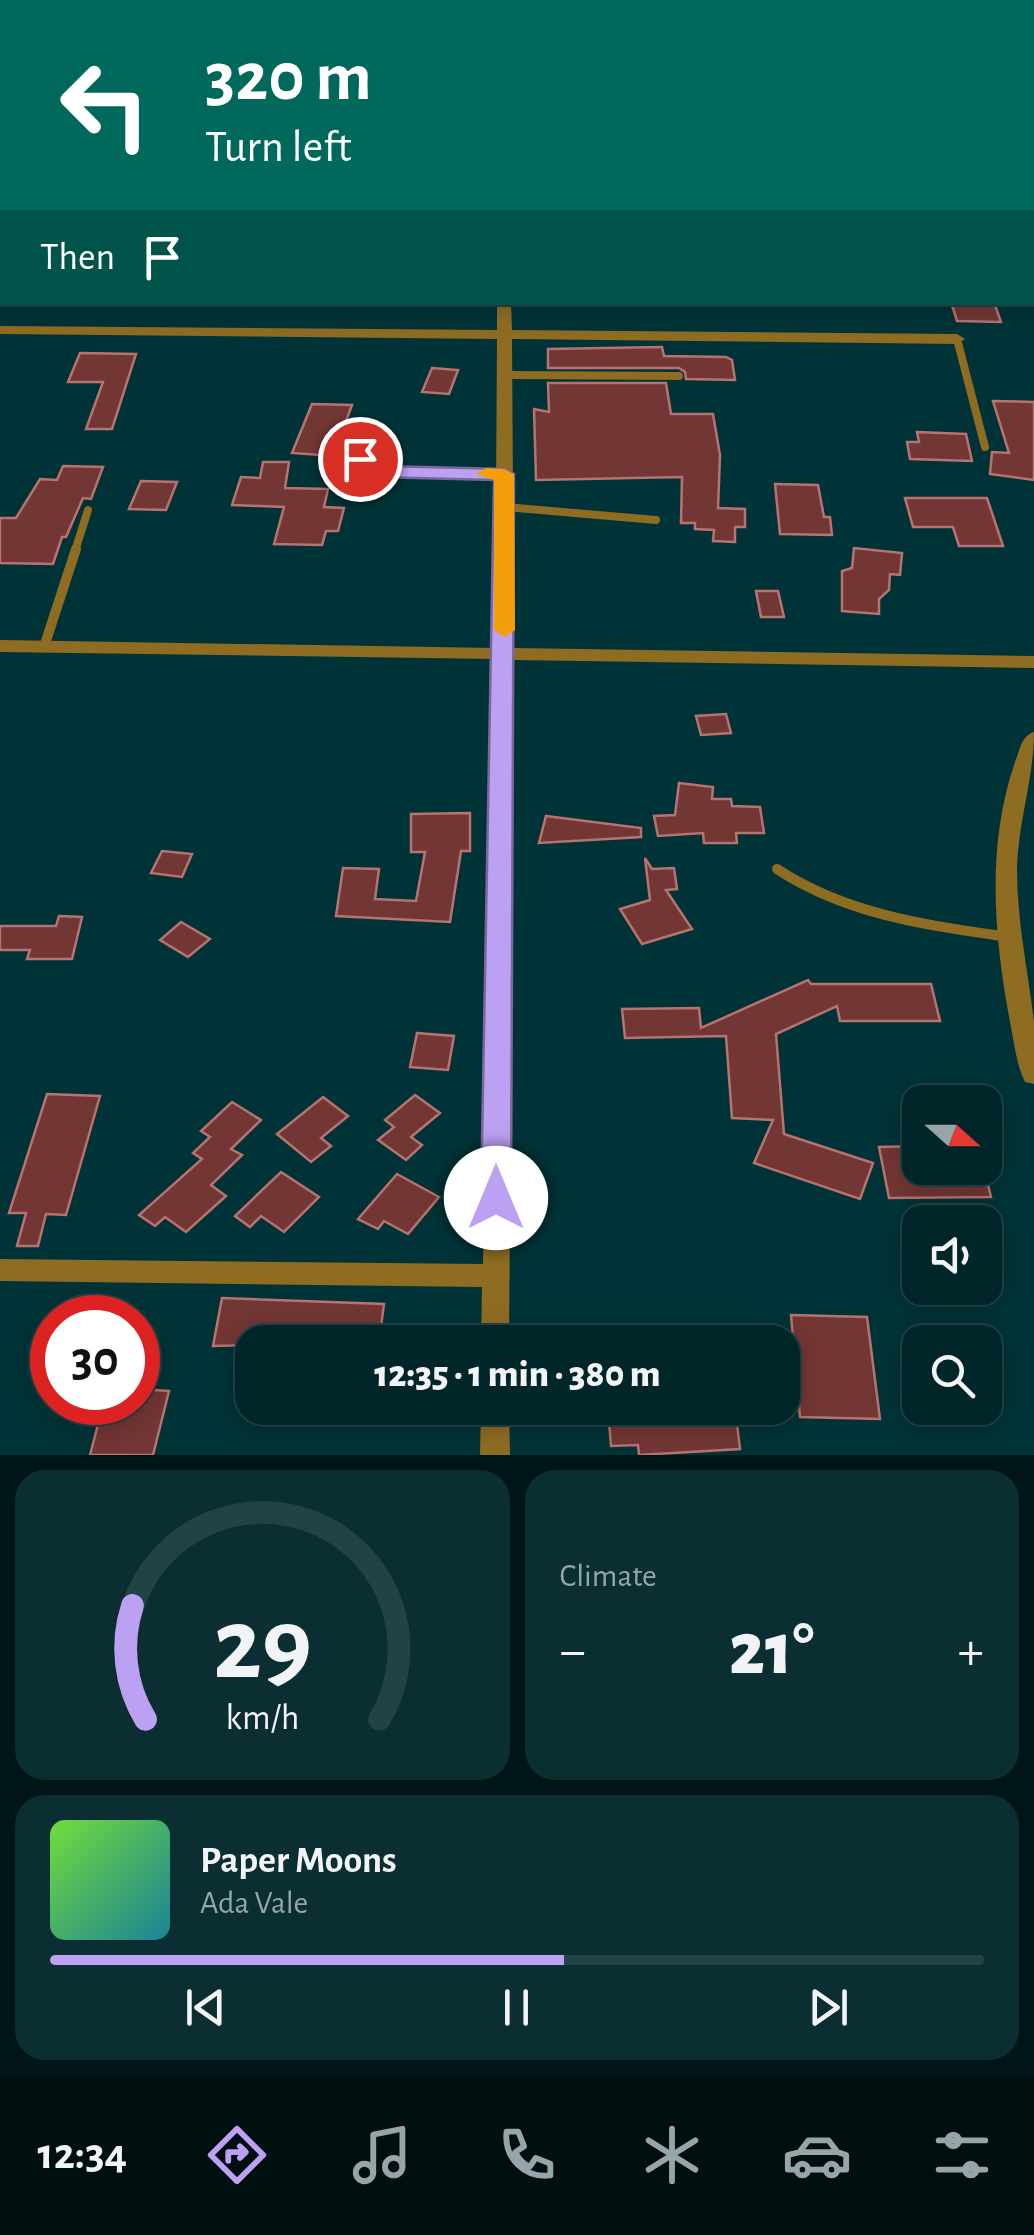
<!DOCTYPE html>
<html lang="en">
<head>
<meta charset="utf-8">
<style>
	:root { --surface:#002629; --page:#0a2e31; --text:#f1f3f6; --muted:#95a5a8; --line:#224346; --accent:#bca0f2 }
	body { margin:0; font-family:"Alegreya Sans",sans-serif; background:var(--page); color:var(--text); height:100vh; display:flex; flex-direction:column; font-size:38px; white-space:nowrap }
	* { box-sizing:border-box; margin:0 }
	p { font-size:32px; color:var(--muted) }
	.icon { flex:none; width:55px; height:55px; fill:none; stroke:currentColor; stroke-width:2; stroke-linecap:round; stroke-linejoin:round }
	.map { position:relative; height:1455px; overflow:hidden }
	.sheet { display:flex; flex-direction:column; gap:15px; padding:15px; background:#001517; flex:1 }
	.sheet>* { flex:none }
	.hud { position:absolute; left:0px; top:0px; width:1035px; height:305px; box-shadow:0 5px 25px #0003,0 0 0 2px var(--line); background:#00695c; color:#fff; overflow:hidden }
	.needle { width:65px; rotate:111deg }
	.fabs { position:absolute; left:902px; top:1085px; display:grid; gap:20px }
	.fabs a { display:grid; place-items:center; width:100px; height:100px; border-radius:20px; background:var(--surface); box-shadow:0 5px 25px #0003,0 0 0 2px var(--line); font-size:50px }
	.speed { position:absolute; left:30px; top:1295px; display:flex; gap:20px; font-size:50px; font-weight:700; text-align:center }
	.speed>* { display:grid; place-content:center; width:130px; height:130px; border-radius:50%; background:var(--surface); box-shadow:0 5px 25px #0003,0 0 0 2px var(--line); line-height:1 }
	.speed .limit { border:15px solid #d22; background:#fff; color:#111 }
	.pin { position:absolute; display:grid; place-items:center; width:85px; height:85px; color:#fff; margin:-42px; border:5px solid #fff; border-radius:50%; box-shadow:0 2px 10px #0007 }
	.me { position:absolute; width:110px; margin:-55px; rotate:0deg; stroke-linejoin:round; filter:drop-shadow(0 0 8px #0008) }
	.turn { display:flex; align-items:center; gap:35px; height:210px; padding:0 40px; font-size:45px }
	.turn .icon { width:130px; height:130px; stroke-width:2.5 }
	.turn b { display:block; font-size:70px; line-height:85px }
	.then { display:flex; align-items:center; height:95px; padding:0 40px; background:#0003; gap:20px; font-size:38px }
	.big { font-size:75px; font-weight:800; line-height:1.1 }
	.sheet .widget { flex:1; display:flex; flex-direction:column; justify-content:center; gap:15px; min-width:0; padding:0 35px; border-radius:30px; background:var(--page) }
	.sheet .dial { align-items:center; gap:0 }
	.dial svg { height:260px; overflow:visible; fill:none; stroke:var(--line); stroke-width:7; stroke-linecap:round; text-anchor:middle }
	.dial text { fill:var(--text); stroke:none }
	.song { display:flex; align-items:center; gap:30px }
	.cover { width:120px; height:120px; border-radius:15px; background:linear-gradient(135deg,hsl(100 70% 55%),hsl(190 70% 35%)) }
	.played { height:10px; border-radius:5px; background:linear-gradient(90deg,var(--accent) 55%,var(--line) 55%) }
	.keys { display:flex; justify-content:space-around; direction:ltr }
	.heat { display:flex; justify-content:space-between; align-items:center; font-size:55px; direction:ltr }
	.sheet .tiles { flex:1; display:grid; gap:15px; grid-template-columns:1fr 1fr }
	.widget:last-child { grid-column:span 2 }
	.trip { position:absolute; left:235px; top:1325px; width:565px; height:100px; border-radius:30px; background:var(--surface); box-shadow:0 5px 25px #0003,0 0 0 2px var(--line); font-weight:800; line-height:100px; text-align:center }
	.dock { display:flex; height:160px; justify-content:space-around; align-items:center; background:#000f10; color:var(--muted) }
	.dock .icon { width:70px; height:70px }
	.dock .active { color:var(--accent) }
	.dock b { font-size:45px; color:var(--text) }
	.map>svg:first-child { display:block }
</style>
</head>
<body>
<div class="map">
<svg width="1034" height="1455" viewBox="0 0 1034 1455">
	<rect width="100%" height="100%" fill="#003337"/>
	<!-- building -->
	<g fill="#723634" stroke="#b77370" stroke-width="2.5">
		<path d="M951,302h43l7,20 -44,-1z"/>
		<path d="M662,347l2,9 62,1 6,3 3,20 -49,-1 -1,-7 -6,-4h-131v-19z"/>
		<path d="M80,353l56,1 -24,75h-26l17,-47h-35z"/>
		<path d="M432,368l26,2 -9,24 -27,-2z"/>
		<path d="M548,383h118l5,31h42l7,41 -2,53 27,1v18h-10v15l-22,-1 1,-11 -19,-1v-6h-14l1,-46 -146,3 -2,-71 15,3z"/>
		<path d="M993,401l41,1v78l-44,-6 2,-22 17,1z"/>
		<path d="M312,404l40,1 -19,51 -41,-3z"/>
		<path d="M917,432l49,2 6,27 -62,-2 -3,-17h12z"/>
		<path d="M263,462h26l-4,26 43,1 -4,18 20,1 -6,23h-12l-4,14 -48,-1 10,-37 -52,-2 9,-28 19,1z"/>
		<path d="M63,466l40,1 -12,32 -8,-1 -17,39h-4l-9,27 -53,-1v-45h16l24,-39 17,1z"/>
		<path d="M141,481l36,1 -11,28 -37,-1z"/>
		<path d="M775,484l43,1 6,32h6l2,18 -52,-1z"/>
		<path d="M905,498h82l16,48h-44l-6,-19h-40z"/>
		<path d="M854,548l48,5 -2,22 -10,-1 -1,16 -10,9v15l-37,-3v-40l10,-3z"/>
		<path d="M756,591h22l6,26h-23z"/>
		<path d="M726,714l5,19 -30,2 -5,-19z"/>
		<path d="M679,783l34,4 -1,12h19l1,7 28,1 4,26h-28l1,10h-33l-1,-10 -45,3 -4,-20 21,-1z"/>
		<path d="M470,813v38h-9l-11,71 -114,-6 7,-48 36,1 -4,30 41,2 9,-49h-14v-38z"/>
		<path d="M546,816l95,12v9l-102,6z"/>
		<path d="M162,851l30,3 -10,23 -31,-4z"/>
		<path d="M645,858l7,11 22,-1 3,21 -11,1 26,39 -50,15 -22,-35 30,-9z"/>
		<path d="M59,916l23,1 -10,42h-45l3,-9h-30v-24h56z"/>
		<path d="M181,922l29,17 -22,18 -28,-17z"/>
		<path d="M808,980l3,4h120l9,37h-100l-3,-15 -61,28 8,100 89,29 -13,36 -106,-36 19,-43 -41,-2 -6,-82 -101,2 -3,-29 77,-1 2,20z"/>
		<path d="M417,1033l37,3 -6,34 -38,-3z"/>
		<path d="M47,1094l53,2 -34,119 -20,-1 -8,32h-21l9,-33h-17z"/>
		<path d="M415,1095l25,18 -29,24 11,8 -16,15 -28,-20 16,-13 -9,-7z"/>
		<path d="M323,1097l25,19 -27,22 10,8 -20,16 -34,-28z"/>
		<path d="M232,1102l29,18 -30,29 11,6 -31,30 15,11 -40,36 -21,-15 -10,9 -16,-11 63,-56 -9,-6 17,-16 -9,-6z"/>
		<path d="M920,1146v22h64l7,29 -102,1 -10,-51z"/>
		<path d="M281,1172l38,25 -35,35 -23,-16 -11,11 -15,-11z"/>
		<path d="M397,1174l42,23 -31,37 -24,-13 -6,8 -20,-10z"/>
		<path d="M222,1298l162,6 -5,38 -166,4z"/>
		<path d="M791,1315l76,2 13,102 -80,-2z"/>
		<path d="M138,1389l31,2 -16,64h-63l12,-46 27,2 3,-9h6z"/>
		<path d="M699,1408l1,9 36,-1 4,33 -101,6 -1,-10 -27,1 -3,-37z"/>
	</g>
	<g fill="none" stroke-linecap="round" stroke-linejoin="round">
		<!-- service-far1 -->
		<g stroke="#8e6c22" stroke-width="8">
			<path d="M957,339l28,108"/>
			<path d="M503,375l176,1"/>
			<path d="M355,446l5,13 19,12 125,3"/>
			<path d="M504,507l152,13"/>
			<path d="M75,551l13,-41"/>
		</g>
		<!-- service -->
		<g stroke="#8e6c22" stroke-width="10">
			<path d="M44,647l32,-98"/>
			<path d="M777,869c70,46 150,56 231,68"/>
		</g>
		<!-- minor -->
		<g fill="#8e6c22" fill-rule="evenodd">
			<rect x="665" y="0" width="10" height="2"/>
			<path d="M993,0h11l1,2h-11z"/>
			<rect x="1032" y="56" width="2" height="9"/>
			<path d="M2,107v11l-2,1v-11z"/>
			<rect x="1032" y="129" width="2" height="8"/>
			<path d="M497,302h14l1,28 445,4 8,5 -8,5 -445,-5 2,309 520,8v12l-520,-8 -5,682h-28l1,-55 -482,-6v-22l483,5 12,-605 -495,-7v-12l495,8 2,-309 -497,-5v-8l497,4z"/>
			<path d="M481,1408h28l1,47h-30z"/>
		</g>
		<!-- tertiary -->
		<path fill="#8e6c22" fill-rule="evenodd" d="M1034,732c0,46 -16,90 -17,137 0,54 11,101 17,153 0,21 0,42 0,62l-9,-2c-9,-18 -11,-41 -15,-60 -16,-86 -24,-176 5,-260 5,-12 6,-26 19,-30z"/>
	</g>
	<!-- route -->
	<path fill="#bca0f2" stroke="#7a689d" stroke-width="2.5" d="M360,453l23,13 121,3 10,5 -3,724 -4,8 -11,4 -10,-4 -5,-8 13,-718 -116,-3 -25,-14v-8z"/>
	<!-- slow -->
	<path fill="#f59e0b" d="M504,469l10,5 1,156 -10,7 -11,-7v-150l-18,-6 10,-6z"/>
</svg>
<div class="fabs">
<a><svg class="needle" viewBox="-14 -14 28 28"><path d="M0-13l5 13h-10z" fill="#e53935"/><path d="M0 13l5-13h-10z" fill="#95a5a8"/></svg></a>
<a><svg class="icon" aria-label="sound" viewBox="0 0 24 24"><path d="M4 9h4l5-4v14l-5-4H4zM17 9q2 3 0 6"/></svg></a>
<a><svg class="icon" aria-label="search" viewBox="0 0 24 24"><circle cx="10" cy="10" r="6"/><path d="M15 15l6 6"/></svg></a>
</div>
<div class="speed"><div class="limit">30</div></div>
<div class="pin" style="left:360px;top:459px;background:#d93025"><svg class="icon" aria-label="arrive" viewBox="0 0 24 24"><path d="M6 21V4h12l-3 4 3 4H6"/></svg></div>
<svg class="me" style="left:496px;top:1198px" viewBox="-20 -20 40 40"><circle r="19" fill="#fff"/><path d="M0-13L10 11 0 6-10 11z" fill="#bca0f2"/></svg>
<div class="trip">12:35 · 1 min · 380 m</div>
<div class="hud">
<div class="turn"><svg class="icon" aria-label="left" viewBox="0 0 24 24"><path d="M17 20v-9H6M10 6l-5 5 5 5"/></svg><div><b>320 m</b>Turn left</div></div>
<div class="then">Then<svg class="icon" aria-label="arrive" viewBox="0 0 24 24"><path d="M6 21V4h12l-3 4 3 4H6"/></svg></div>
</div>
</div>
<section class="sheet">
<div class="tiles">
<div class="widget dial"><svg viewBox="0 0 100 80">
<path d="M14 69A42 42 0 1 1 86 69"/>
<path d="M14 69A42 42 0 0 1 10 34" stroke="#bca0f2"/>
<text x="50" y="56" font-size="32" font-weight="700">29</text>
<text x="50" y="72" font-size="11">km/h</text>
</svg></div>
<div class="widget"><p>Climate</p>
<div class="heat"><a>−</a><b class="big">21°</b><a>+</a></div>
</div>
<div class="widget">
<div class="song"><i class="cover"></i><div><b>Paper Moons</b><p>Ada Vale</p></div></div>
<div class="played"></div>
<div class="keys"><svg class="icon" aria-label="previous" viewBox="0 0 24 24"><path d="M18 5L8 12l10 7zM5 5v14"/></svg><svg class="icon" aria-label="pause" viewBox="0 0 24 24"><path d="M8 5v14M16 5v14"/></svg><svg class="icon" aria-label="next" viewBox="0 0 24 24"><path d="M6 5l10 7-10 7zM19 5v14"/></svg></div>
</div>
</div>
</section>
<nav class="dock">
<b>12:34</b>
<svg class="icon active" aria-label="directions" viewBox="0 0 24 24"><path d="M12 3l9 9-9 9-9-9zM9 14v-3h6M13 9l2 2-2 2"/></svg>
<svg class="icon" aria-label="music" viewBox="0 0 24 24"><path d="M9 18V5l10-2v13"/><circle cx="6" cy="18" r="3"/><circle cx="16" cy="16" r="3"/></svg>
<svg class="icon" aria-label="phone" viewBox="0 0 24 24"><path d="M5 4h4l2 5-3 2q2 4 5 5l2-3 5 2v4C11 20 4 13 5 4z"/></svg>
<svg class="icon" aria-label="climate" viewBox="0 0 24 24"><path d="M12 3v18M4 7l16 10M4 17L20 7"/></svg>
<svg class="icon" aria-label="car" viewBox="0 0 24 24"><path d="M5 17H2v-5l4-1 3-4h7l3 4 3 1v5h-3M9 17h6M6 11h13"/><circle cx="7" cy="17" r="2"/><circle cx="17" cy="17" r="2"/></svg>
<svg class="icon" aria-label="filters" viewBox="0 0 24 24"><path d="M4 7h16M4 17h16"/><circle cx="9" cy="7" r="2"/><circle cx="15" cy="17" r="2"/></svg>
</nav>
</body>
</html>
